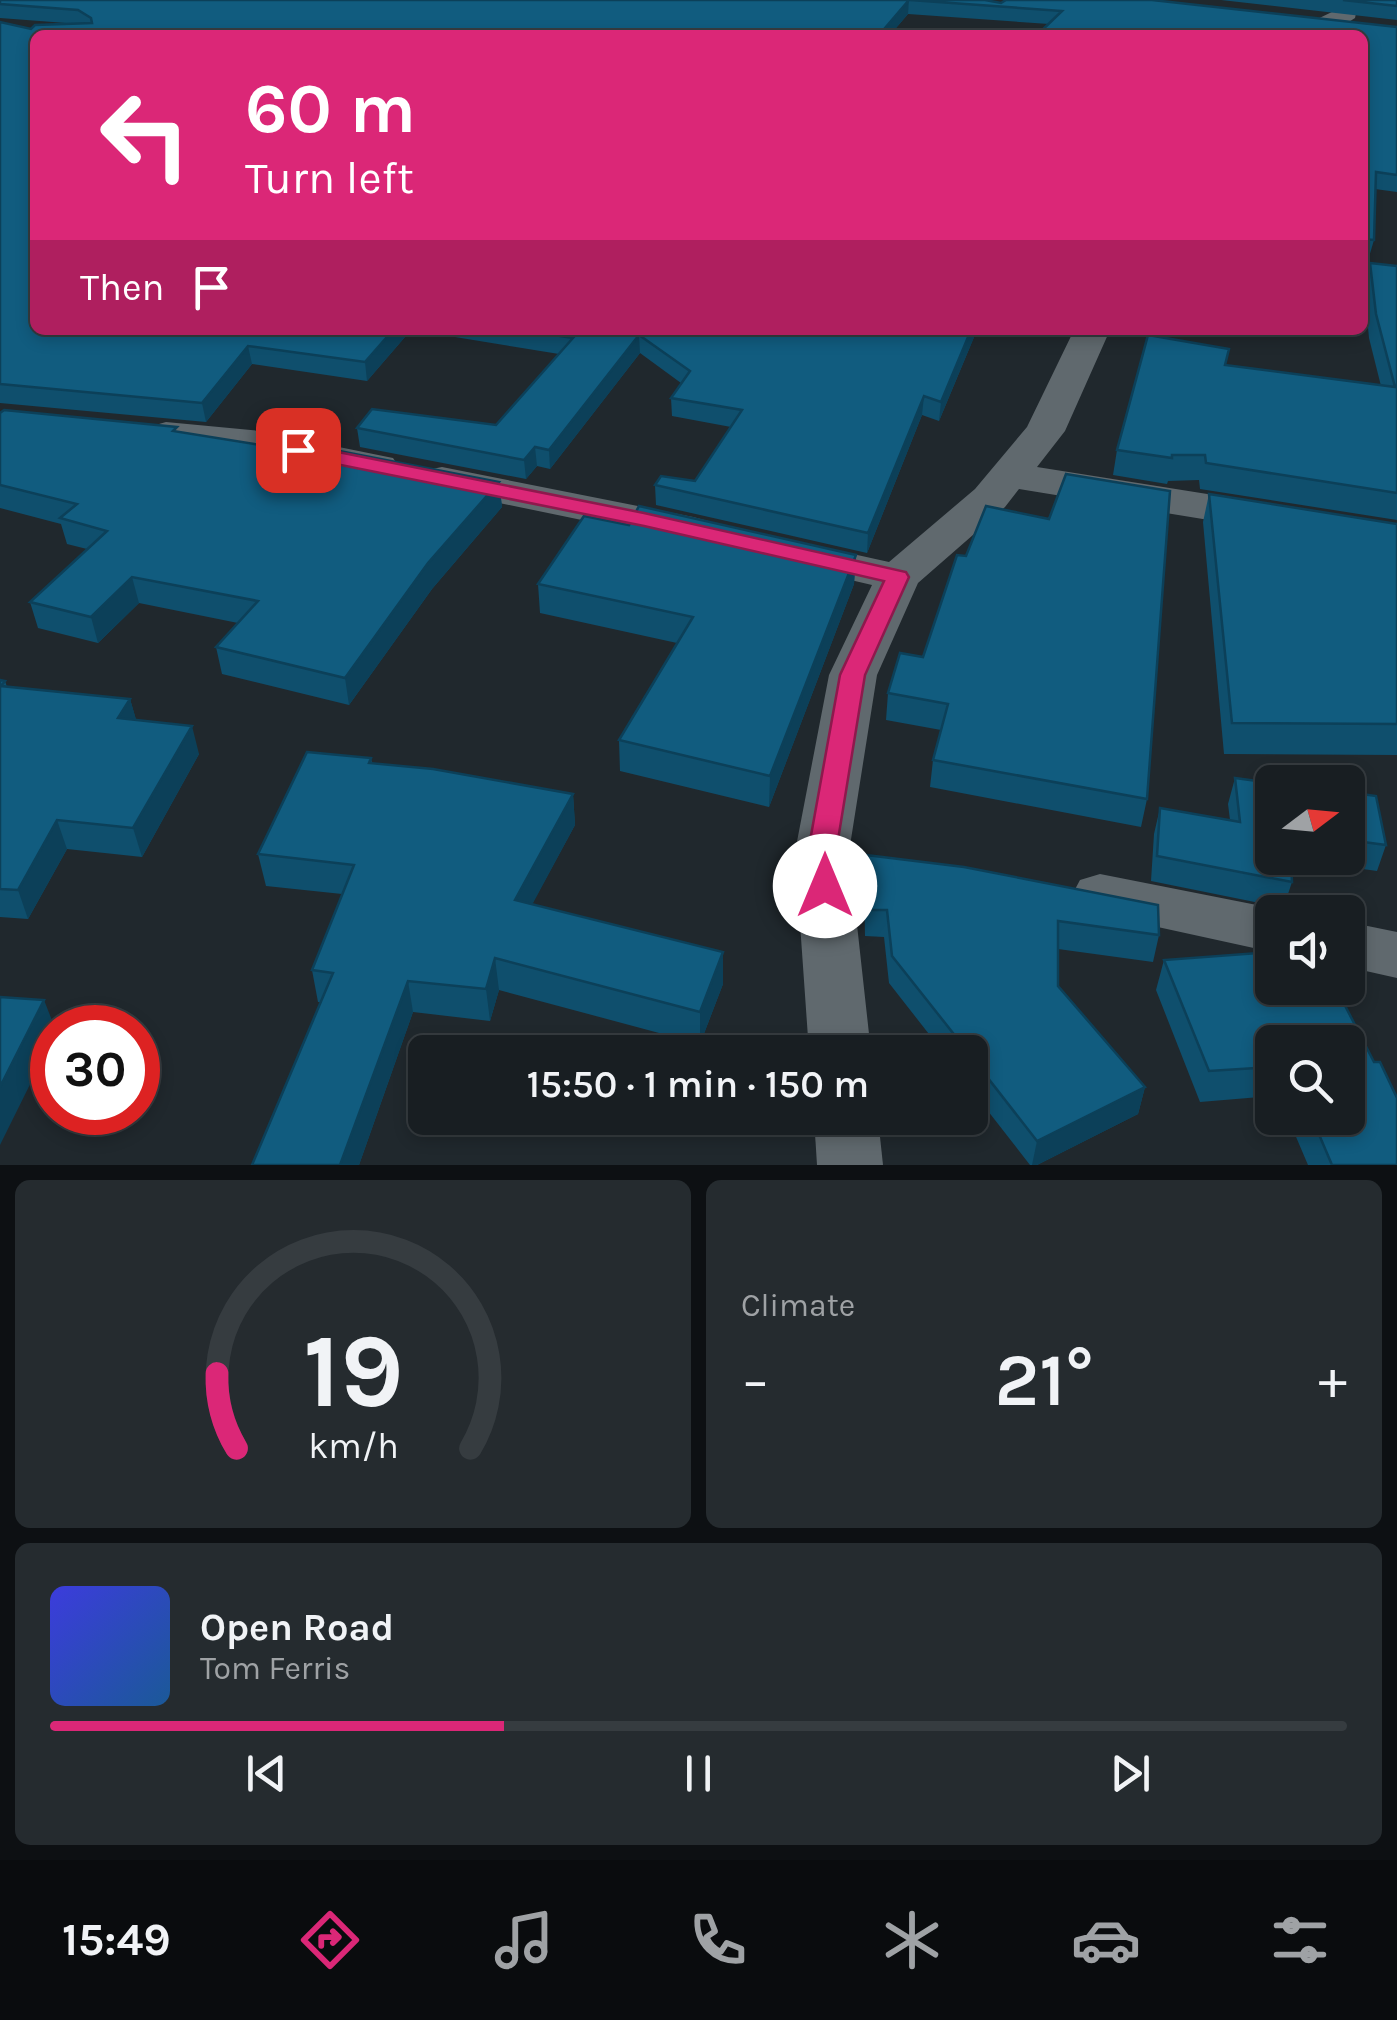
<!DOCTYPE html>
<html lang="en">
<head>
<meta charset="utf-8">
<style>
	:root { --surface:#181e22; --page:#252b2f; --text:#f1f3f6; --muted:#9fa2a5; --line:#363c40; --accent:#db2777 }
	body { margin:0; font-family:Karla,sans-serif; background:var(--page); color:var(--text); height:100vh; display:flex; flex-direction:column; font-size:38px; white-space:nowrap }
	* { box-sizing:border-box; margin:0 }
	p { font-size:32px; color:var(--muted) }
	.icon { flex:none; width:55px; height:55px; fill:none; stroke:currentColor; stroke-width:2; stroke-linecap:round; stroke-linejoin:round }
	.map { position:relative; height:1165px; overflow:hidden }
	.side { display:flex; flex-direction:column; gap:15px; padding:15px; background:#0d1013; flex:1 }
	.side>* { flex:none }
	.top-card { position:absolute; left:30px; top:30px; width:1338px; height:305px; border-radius:15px; box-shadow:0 5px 15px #0003,0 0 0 2px var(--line); background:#db2777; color:#fff; overflow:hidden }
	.needle { width:65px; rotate:74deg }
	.controls { position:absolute; left:1255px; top:765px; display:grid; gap:20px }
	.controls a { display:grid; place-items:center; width:110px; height:110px; border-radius:15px; background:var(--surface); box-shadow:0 5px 15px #0003,0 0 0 2px var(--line); font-size:50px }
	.speed { position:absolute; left:30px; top:1005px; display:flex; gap:20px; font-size:50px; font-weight:700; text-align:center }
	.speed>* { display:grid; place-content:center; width:130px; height:130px; border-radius:50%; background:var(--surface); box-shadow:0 5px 15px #0003,0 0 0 2px var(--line); line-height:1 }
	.speed .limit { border:15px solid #d22; background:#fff; color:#111 }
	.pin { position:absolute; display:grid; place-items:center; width:85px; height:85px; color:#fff; margin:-42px; border-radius:20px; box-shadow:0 5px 15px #0006 }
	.me { position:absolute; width:110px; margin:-55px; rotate:0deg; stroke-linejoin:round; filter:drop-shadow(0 0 8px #0008) }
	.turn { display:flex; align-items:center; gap:35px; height:210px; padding:0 50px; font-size:45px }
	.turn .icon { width:130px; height:130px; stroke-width:2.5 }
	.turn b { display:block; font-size:70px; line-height:85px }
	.then { display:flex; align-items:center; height:95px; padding:0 50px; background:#0003; gap:20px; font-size:38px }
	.big { font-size:75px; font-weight:600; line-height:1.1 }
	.side .widget { flex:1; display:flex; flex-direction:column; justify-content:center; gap:15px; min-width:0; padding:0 35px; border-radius:15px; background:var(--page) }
	.side .dial { align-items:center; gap:0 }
	.dial svg { height:260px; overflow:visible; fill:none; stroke:var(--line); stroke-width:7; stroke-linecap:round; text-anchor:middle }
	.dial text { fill:var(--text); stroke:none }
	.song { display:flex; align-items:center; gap:30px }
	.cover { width:120px; height:120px; border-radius:15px; background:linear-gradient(135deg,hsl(240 70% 55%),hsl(210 70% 35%)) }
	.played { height:10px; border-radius:5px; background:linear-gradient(90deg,var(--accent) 35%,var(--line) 35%) }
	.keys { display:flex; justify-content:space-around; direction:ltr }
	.heat { display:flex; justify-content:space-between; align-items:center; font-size:55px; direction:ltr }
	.side .tiles { flex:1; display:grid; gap:15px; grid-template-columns:1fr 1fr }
	.widget:last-child { grid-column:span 2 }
	.trip { position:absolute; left:408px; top:1035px; width:580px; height:100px; border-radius:15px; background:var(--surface); box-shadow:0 5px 15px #0003,0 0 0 2px var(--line); font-weight:600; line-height:100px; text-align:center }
	.dock { display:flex; height:160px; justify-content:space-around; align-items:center; background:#0a0c0e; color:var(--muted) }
	.dock .icon { width:70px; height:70px }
	.dock .selected { color:var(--accent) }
	.dock b { font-size:45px; color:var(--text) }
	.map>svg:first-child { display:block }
</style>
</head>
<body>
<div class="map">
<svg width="1397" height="1165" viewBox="0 0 1397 1165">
	<rect width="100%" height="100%" fill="#20282d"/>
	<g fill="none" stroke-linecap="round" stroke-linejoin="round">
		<!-- minor -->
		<g fill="#60696e" fill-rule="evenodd">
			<path d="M1335,0h24l-4,18 -27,17h-26l7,-12 25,-12z"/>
			<path d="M1074,330h36l-45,101 -28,36 227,36 15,4 6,9 -6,9 -15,4 -245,-40 -14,18 -87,76 -41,92 -28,177 22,200h-62l-14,-200 34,-177 43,-90 -94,-22 -6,-9 6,-9 16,-4 95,21 86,-73 52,-62z"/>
			<path d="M166,422l94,9 133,27 6,9 -6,9 -14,3 -119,-24 -108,-13 -6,-8 6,-8z"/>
			<path d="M442,467l251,50 15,4 7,9 -7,9 -15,4 -266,-55 -6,-9 6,-9z"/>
			<path d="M1100,874l172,34 15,4h-15v40l-192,-42 -8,-15 8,-15z"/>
			<path d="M1348,922l49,10v46l-49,-11z"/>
			<path d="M814,1118h64l5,47h-66z"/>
		</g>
	</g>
	<!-- wall -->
	<g fill="#0f4f6d">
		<path d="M0,0h985l16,3 396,24v165l-22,-3 -1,51 -5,17 -7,-1v-221l-313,-11 -141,-10 -18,21h-855l376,295 -44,51 -115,-17 -46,58 -206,-19v-381l31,7 48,-5 -79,-6z"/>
		<path d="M1221,0h176v20z"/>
		<path d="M1370,263l27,3v254l-197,-31 -1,-9 -31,1 -1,3 -54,-9 4,-25 108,-85 156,21 -12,-48 -5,-52z"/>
		<path d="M412,330h565l-38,91 -17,-6 -55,138 -211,-48 -1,-20 40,-4 36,-54 -59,-11 -1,-18 10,-15 -41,-30 -90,116 -13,-3 -11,13 -166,-32 -3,-19 139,-3 63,-71z"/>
		<path d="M0,413l178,19 321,50 3,25 -70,82 -83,116 -127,-31 -6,-27 22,-24 -99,-20 -41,40 -60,-15 -8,-26 57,-53 -20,-5 -6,-20 -61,-16z"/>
		<path d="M1209,494l188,30v231l-173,-1 -21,-232z"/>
		<path d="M629,525l227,30 -2,29 -85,223 -149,-36 -1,-31 58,-97 -137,-30 -2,-29z"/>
		<path d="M900,653l247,146 -6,28 -211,-40 3,-27 8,-30 -55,-10 2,-27z"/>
		<path d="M0,680l5,1 2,6 123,12 6,21 63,34 -57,103 -75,-8 -39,70 -28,-2z"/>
		<path d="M371,758l1,5 201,31 2,31 -43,79 191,48v32l-23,60 -201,-54 -9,31 -77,-9 -54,153h-107l69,-163h-3l-6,-32 30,-76 -76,-8 -8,-32z"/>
		<path d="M1235,778l37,80h76v-66l38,53 -9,26 -86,-12 1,23 -6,18 4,9 -1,3h-12l2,-5 -128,-26 3,-47 6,-26 70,12 -2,-16z"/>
		<path d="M866,855l293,80 -6,27 -95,-13v37l87,101 -7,27 -101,51h-7l-60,-77v-36h-27l-54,-69 -5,-46 -19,-1 -1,-55z"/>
		<path d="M1272,952l125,213h-89l-20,-47h60l-76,-76v54l-72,6 -44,-112 8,-30z"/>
	</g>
	<!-- shaded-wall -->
	<g fill="#0c4059">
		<path d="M909,0l-1,14 -18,21h-11z"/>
		<path d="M393,330h18l-44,51 -2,-19z"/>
		<path d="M971,330h6l-38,91 2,-19z"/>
		<path d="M639,335l1,18 -90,116 -1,-19z"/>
		<path d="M248,346l4,18 -46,58 -4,-19z"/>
		<path d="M924,396l-2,19 -55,138 1,-20z"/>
		<path d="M535,447l2,19 -11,13 -2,-19z"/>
		<path d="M499,482l3,25 -70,82 -83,116 -4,-27 83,-115z"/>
		<path d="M856,555l-2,29 -85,223 1,-31z"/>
		<path d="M132,577l7,26 -41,40 -7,-26z"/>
		<path d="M130,699l8,27 -20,-8z"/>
		<path d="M192,726l7,28 -57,103 -9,-29z"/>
		<path d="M573,794l2,31 -57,106 -3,-31z"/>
		<path d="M57,820l10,29 -39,70 -10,-29z"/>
		<path d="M723,952v32l-23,60v-32z"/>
		<path d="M495,958l4,32 -9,31 -4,-32z"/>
		<path d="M408,981l5,31 -54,153h-19z"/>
		<path d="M44,1000l11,28h-3v12l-52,105v-58z"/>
		<path d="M1145,1087l-7,27 -101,51h-5l5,-24z"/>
	</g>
	<!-- building -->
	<g fill="#115c7f" stroke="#0c4059" stroke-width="2.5">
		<path d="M0,0h909l-30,35h-844v295h358l-28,32 -117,-16 -46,57 -202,-19v-362l31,7 4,-4 57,-2 -1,-5 -13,-8 -78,-6z"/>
		<path d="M910,0h75l16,3 5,-3h146l245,27v148l-21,-3 -2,68 -12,-1v-204h-325l25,-24z"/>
		<path d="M1343,0h54v6z"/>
		<path d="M1370,263l27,3v227l-191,-30 -1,-8h-33v3l-55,-8 31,-115 81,14 -4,16 170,22 -19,-73z"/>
		<path d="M522,330h449l-30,72 -17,-6 -56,137 -213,-48 6,-9 34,5 47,-71 -71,-12 19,-27 -51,-36 -90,115 -14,-3 -11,13 -167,-32 15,-19 124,16 77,-87z"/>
		<path d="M4,410l173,17 -4,4 157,25 5,-6 164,32 -71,81 -83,115 -129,-31 42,-46 -126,-24 -41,40 -61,-15 77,-71 -47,-13 17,-14 -77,-19v-72z"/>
		<path d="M1066,474l104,17 -23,308 -214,-39 15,-56 -60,-11 12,-40 23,4 34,-102 9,1 20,-50 63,13z"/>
		<path d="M1209,494l188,30v200l-165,-1z"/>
		<path d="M639,506l217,49 -86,221 -151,-36 74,-123 -155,-33 46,-68 45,9z"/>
		<path d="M0,680l5,1 -4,5 129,13 -12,19 74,8 -59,102 -76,-8 -39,70 -18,-1z"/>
		<path d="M307,752l64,6 -2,5 64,6 140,25 -58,106 208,52 -23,60 -205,-54 -9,31 -78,-8 -68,184h-88l81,-192 -21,-3 42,-105 -96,-11z"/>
		<path d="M1235,778l37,5v75h19l1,24 -135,-26 3,-48 80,14z"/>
		<path d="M1348,792l28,4 10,49 -38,-5z"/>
		<path d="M866,855l98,12 194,38 1,30 -101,-14v65l87,101 -108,54 -67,-86v-3h-2l-76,-96 -5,-46h-20z"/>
		<path d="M1281,900h8l1,9 -9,-1z"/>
		<path d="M1272,952v36h64l38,74h6l17,36v67h-65l-20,-47h36v-76h-76v25l-63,4 -45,-111z"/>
		<path d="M0,997l44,3 -44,87z"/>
	</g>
	<!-- route -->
	<path fill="#db2777" stroke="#8e194d" stroke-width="2.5" d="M298,444l346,69 262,59 3,5 -44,98 -29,177 3,34 -4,7 -10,3 -10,-3 -7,-41 32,-177 44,-94 -240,-55 -353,-71v-9z"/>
</svg>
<div class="controls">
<a><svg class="needle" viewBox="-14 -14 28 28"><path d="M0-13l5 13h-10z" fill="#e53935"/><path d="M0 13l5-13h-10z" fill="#9fa2a5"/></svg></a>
<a><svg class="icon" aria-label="sound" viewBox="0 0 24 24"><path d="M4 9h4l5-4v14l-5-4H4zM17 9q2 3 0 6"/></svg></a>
<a><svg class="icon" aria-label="search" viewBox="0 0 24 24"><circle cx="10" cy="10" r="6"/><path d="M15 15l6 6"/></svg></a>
</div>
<div class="speed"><div class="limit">30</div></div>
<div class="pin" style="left:298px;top:450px;background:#d93025"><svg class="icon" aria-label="arrive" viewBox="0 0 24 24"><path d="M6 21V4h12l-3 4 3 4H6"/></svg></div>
<svg class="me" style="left:825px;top:886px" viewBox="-20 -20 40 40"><circle r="19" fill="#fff"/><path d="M0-13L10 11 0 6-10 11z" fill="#db2777"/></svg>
<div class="trip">15:50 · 1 min · 150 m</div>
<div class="top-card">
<div class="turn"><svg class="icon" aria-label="left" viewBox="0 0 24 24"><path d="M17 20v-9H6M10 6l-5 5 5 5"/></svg><div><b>60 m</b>Turn left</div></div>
<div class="then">Then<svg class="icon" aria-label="arrive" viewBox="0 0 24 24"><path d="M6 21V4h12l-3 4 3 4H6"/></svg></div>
</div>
</div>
<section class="side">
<div class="tiles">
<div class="widget dial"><svg viewBox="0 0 100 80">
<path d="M14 69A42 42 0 1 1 86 69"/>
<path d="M14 69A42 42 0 0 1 8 46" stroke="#db2777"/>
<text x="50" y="56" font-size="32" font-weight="700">19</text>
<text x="50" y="72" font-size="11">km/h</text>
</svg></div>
<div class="widget"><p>Climate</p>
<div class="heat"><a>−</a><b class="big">21°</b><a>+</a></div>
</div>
<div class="widget">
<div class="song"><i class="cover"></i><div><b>Open Road</b><p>Tom Ferris</p></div></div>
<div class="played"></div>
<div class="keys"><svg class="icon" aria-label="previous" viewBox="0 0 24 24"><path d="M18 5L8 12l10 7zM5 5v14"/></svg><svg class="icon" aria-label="pause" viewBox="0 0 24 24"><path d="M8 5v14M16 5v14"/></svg><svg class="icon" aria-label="next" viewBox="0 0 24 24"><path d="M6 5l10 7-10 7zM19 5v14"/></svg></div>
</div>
</div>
</section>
<nav class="dock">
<b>15:49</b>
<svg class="icon selected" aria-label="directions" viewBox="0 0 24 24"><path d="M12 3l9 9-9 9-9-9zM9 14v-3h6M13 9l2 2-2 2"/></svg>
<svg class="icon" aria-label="music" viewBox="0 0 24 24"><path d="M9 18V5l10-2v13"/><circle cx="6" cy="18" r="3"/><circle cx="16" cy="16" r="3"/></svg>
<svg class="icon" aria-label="phone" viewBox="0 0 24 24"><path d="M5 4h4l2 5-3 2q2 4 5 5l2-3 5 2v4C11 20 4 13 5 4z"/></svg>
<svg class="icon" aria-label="climate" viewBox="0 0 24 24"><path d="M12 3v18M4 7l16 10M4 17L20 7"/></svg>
<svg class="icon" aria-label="car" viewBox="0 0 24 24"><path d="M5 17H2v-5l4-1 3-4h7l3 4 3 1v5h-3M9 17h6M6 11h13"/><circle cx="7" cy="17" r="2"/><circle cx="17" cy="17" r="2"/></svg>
<svg class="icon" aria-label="filters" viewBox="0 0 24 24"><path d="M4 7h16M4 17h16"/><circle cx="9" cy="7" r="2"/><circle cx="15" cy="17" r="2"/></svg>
</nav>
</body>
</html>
